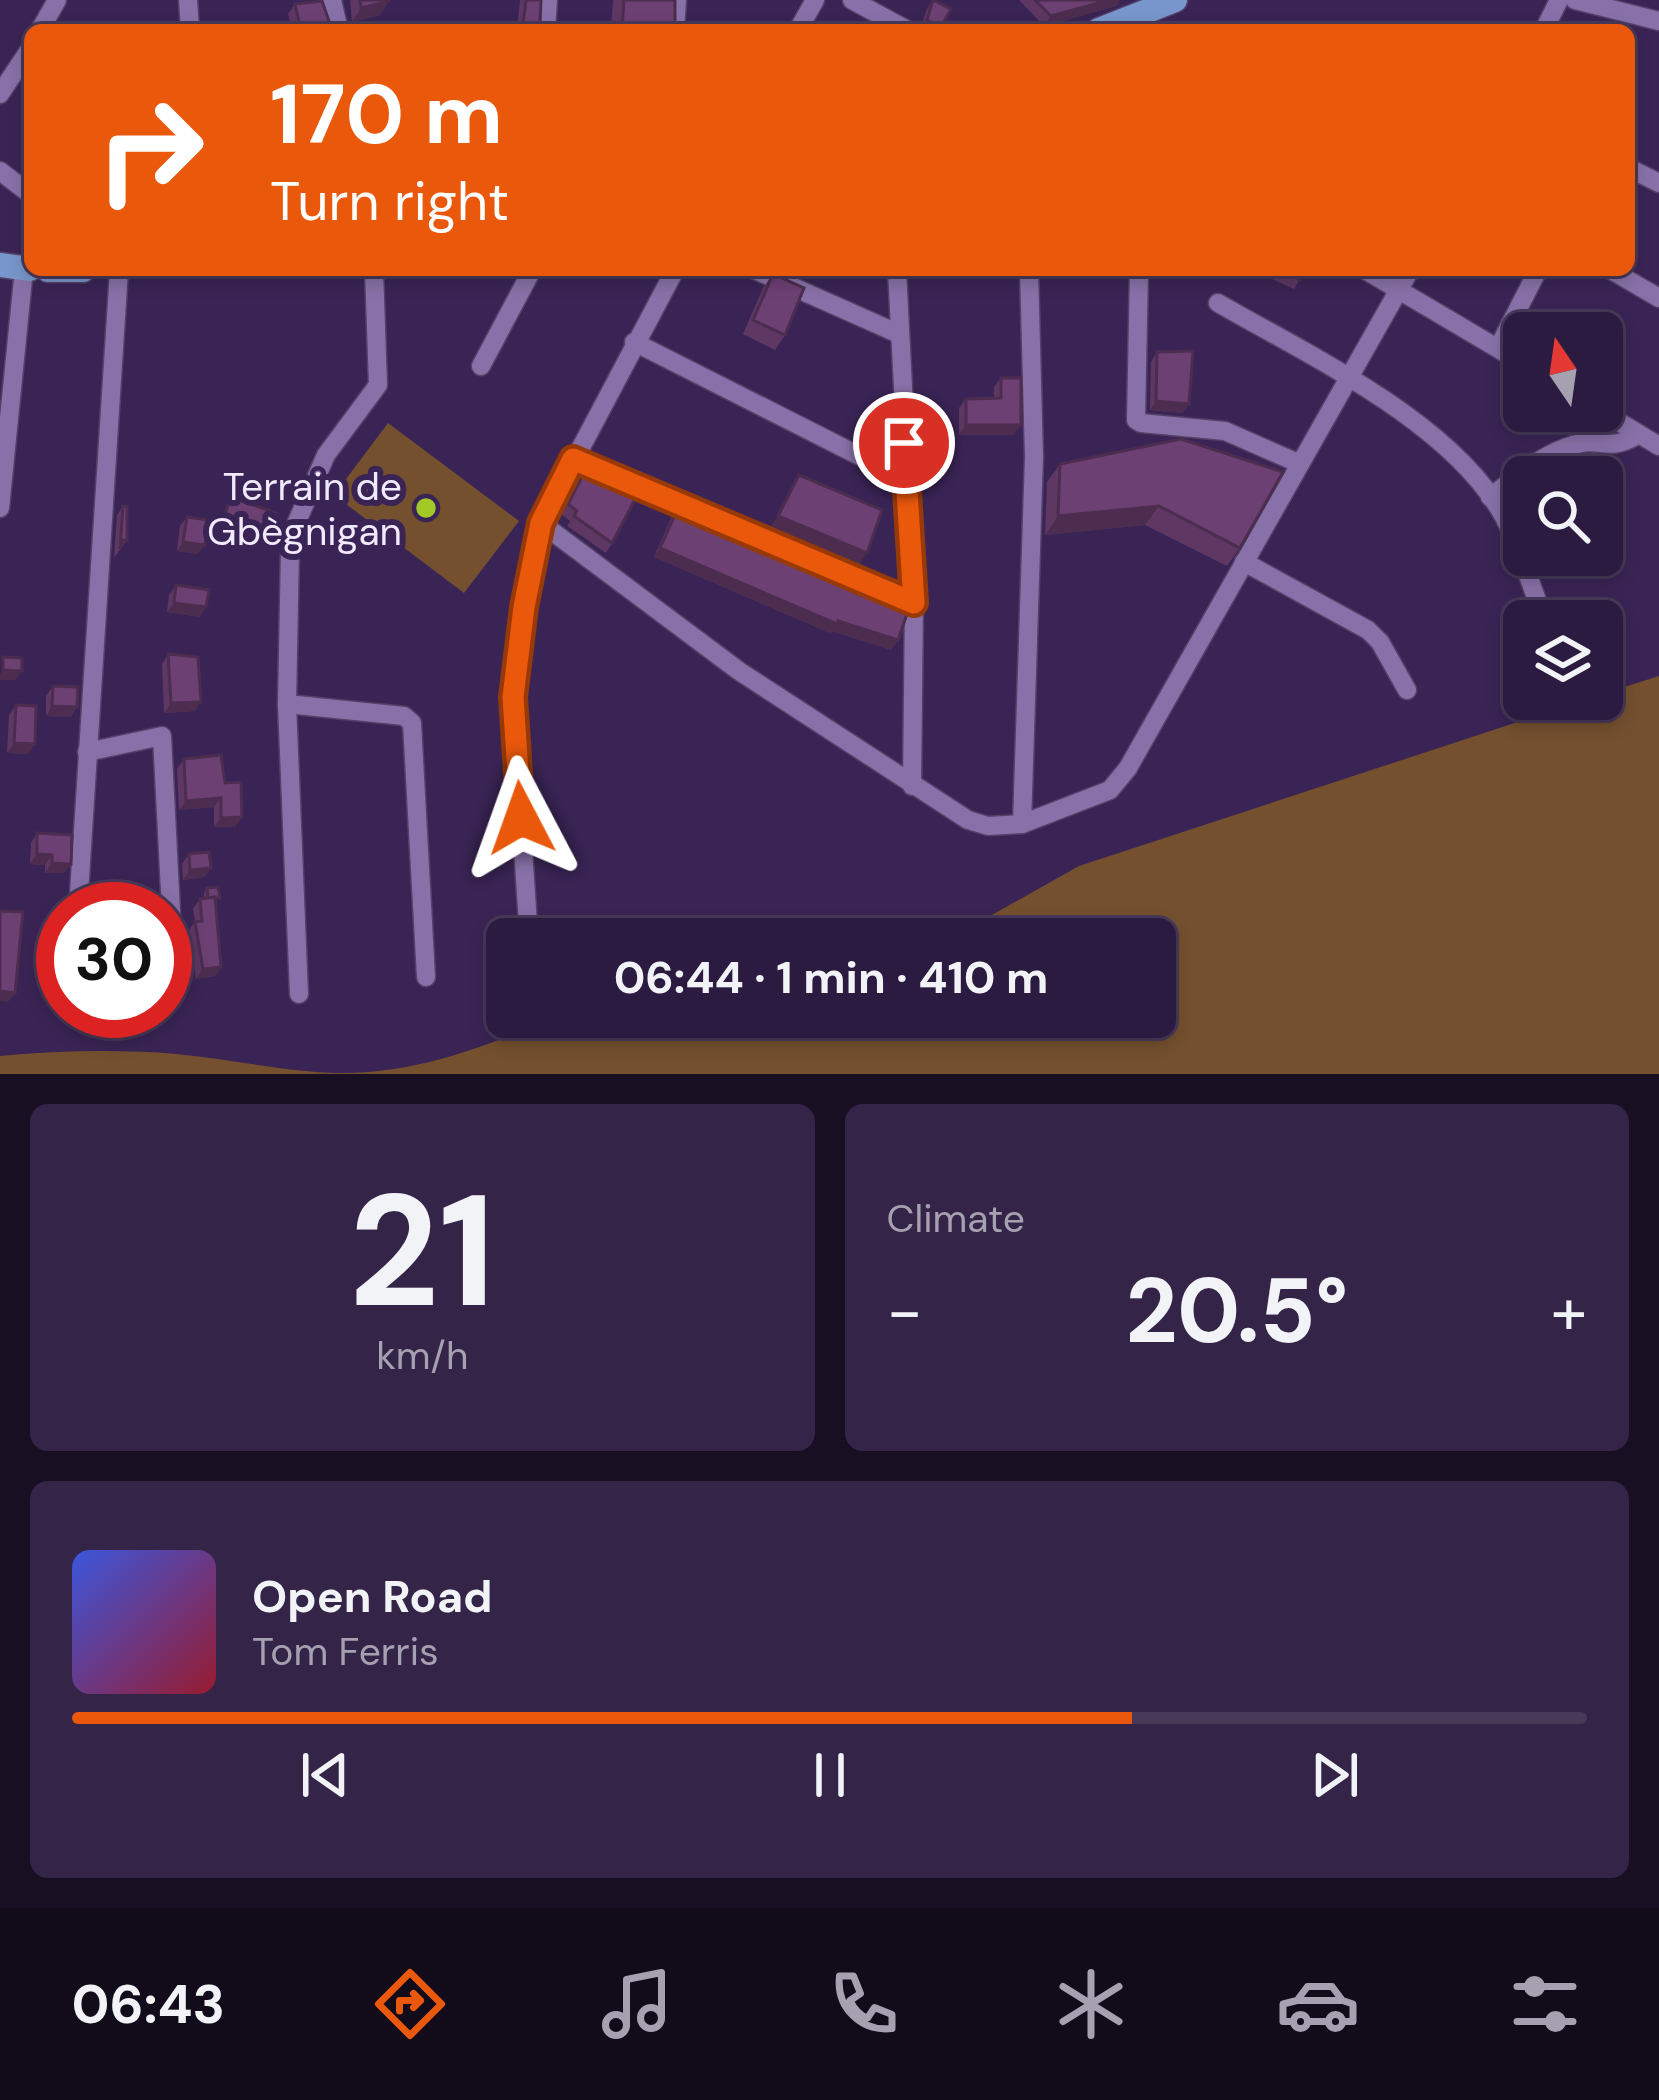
<!DOCTYPE html>
<html lang="en">
<head>
<meta charset="utf-8">
<style>
	:root { --surface:#2c1b40; --page:#342447; --text:#f1f3f6; --muted:#a6a1b1; --line:#483959; --accent:#ea580c }
	body { margin:0; font-family:"DM Sans",sans-serif; background:var(--page); color:var(--text); height:100vh; display:flex; flex-direction:column; font-size:45px; white-space:nowrap }
	* { box-sizing:border-box; margin:0 }
	p { font-size:39px; color:var(--muted) }
	.icon { flex:none; width:66px; height:66px; fill:none; stroke:currentColor; stroke-width:2; stroke-linecap:round; stroke-linejoin:round }
	.map { position:relative; height:1074px; overflow:hidden }
	.side { display:flex; flex-direction:column; gap:30px; padding:30px; background:#180f23; flex:1 }
	.side>* { flex:none }
	.hud { position:absolute; left:24px; top:24px; width:1611px; height:252px; border-radius:18px; box-shadow:0 6px 18px #0003,0 0 0 3px var(--line); background:#ea580c; color:#fff; overflow:hidden }
	.needle { width:78px; rotate:347deg }
	.buttons { position:absolute; left:1503px; top:312px; display:grid; gap:24px }
	.buttons a { display:grid; place-items:center; width:120px; height:120px; border-radius:18px; background:var(--surface); box-shadow:0 6px 18px #0003,0 0 0 3px var(--line); font-size:60px }
	.speed { position:absolute; left:36px; top:882px; display:flex; gap:24px; font-size:60px; font-weight:700; text-align:center }
	.speed>* { display:grid; place-content:center; width:156px; height:156px; border-radius:50%; background:var(--surface); box-shadow:0 6px 18px #0003,0 0 0 3px var(--line); line-height:1 }
	.speed .limit { border:18px solid #d22; background:#fff; color:#111 }
	.pin { position:absolute; display:grid; place-items:center; width:102px; height:102px; color:#fff; margin:-51px; border:6px solid #fff; border-radius:50%; box-shadow:0 3px 12px #0007 }
	.me { position:absolute; width:132px; margin:-66px; rotate:356deg; stroke-linejoin:round; filter:drop-shadow(0 0 9px #0008) }
	.turn { display:flex; align-items:center; gap:42px; height:252px; padding:0 48px; font-size:54px }
	.turn .icon { width:156px; height:156px; stroke-width:2.5 }
	.turn b { display:block; font-size:84px; line-height:102px }
	.big { font-size:90px; font-weight:700; line-height:1.1 }
	.side .widget { flex:1; display:flex; flex-direction:column; justify-content:center; gap:18px; min-width:0; padding:0 42px; border-radius:18px; background:var(--page) }
	.side .dial { align-items:center; gap:0 }
	.dial b { font-size:156px; line-height:1 }
	.song { display:flex; align-items:center; gap:36px }
	.cover { width:144px; height:144px; border-radius:18px; background:linear-gradient(135deg,hsl(230 70% 55%),hsl(350 70% 35%)) }
	.played { height:12px; border-radius:6px; background:linear-gradient(90deg,var(--accent) 70%,var(--line) 70%) }
	.keys { display:flex; justify-content:space-around; direction:ltr }
	.heat { display:flex; justify-content:space-between; align-items:center; font-size:66px; direction:ltr }
	.side .tiles { flex:1; display:grid; gap:30px; grid-template-columns:1fr 1fr }
	.widget:last-child { grid-column:span 2 }
	.trip { position:absolute; left:486px; top:918px; width:690px; height:120px; border-radius:18px; background:var(--surface); box-shadow:0 6px 18px #0003,0 0 0 3px var(--line); font-weight:700; line-height:120px; text-align:center }
	.tab-bar { display:flex; height:192px; justify-content:space-around; align-items:center; background:#120b1a; color:var(--muted) }
	.tab-bar .icon { width:84px; height:84px }
	.tab-bar .current { color:var(--accent) }
	.tab-bar b { font-size:54px; color:var(--text) }
	.map>svg:first-child { display:block }
</style>
</head>
<body>
<div class="map">
<svg width="1659" height="1074" viewBox="0 0 1659 1074">
	<rect width="100%" height="100%" fill="#3a2455"/>
	<!-- green -->
	<g fill="#74502f">
		<path d="M388,423l131,98 -55,72 -130,-98z"/>
		<path d="M1659,676v398h-1659v-18c58,-5 117,-7 176,-2 55,5 109,18 165,19 73,1 148,-27 214,-56h600v-78h-206l130,-73 509,-167h14v-5z"/>
	</g>
	<g fill="none" stroke-linecap="round" stroke-linejoin="round">
		<!-- minor casing -->
		<g stroke="#544068" stroke-width="21">
			<g id="minor">
				<path d="M188,0l2,30"/>
				<path d="M332,0l7,30"/>
				<path d="M852,0l55,30"/>
				<path d="M1575,0l84,21"/>
				<path d="M40,30l17,-30"/>
				<path d="M546,30l2,-30"/>
				<path d="M675,30l2,-30"/>
				<path d="M798,30l17,-30"/>
				<path d="M1544,30l15,-30"/>
				<path d="M0,94l30,-45"/>
				<path d="M1629,168l30,15"/>
				<path d="M0,171l30,23"/>
				<path d="M755,270l144,64"/>
				<path d="M897,270l17,333 -2,183"/>
				<path d="M1139,270l-3,150 5,3 84,8 73,32"/>
				<path d="M1365,270l159,94"/>
				<path d="M1611,270l48,28"/>
				<path d="M1218,303c92,53 234,119 286,214 17,33 27,70 41,104"/>
				<path d="M634,342l271,137"/>
				<path d="M1498,348l40,-78"/>
				<path d="M481,366l51,-96"/>
				<path d="M1601,411l58,35"/>
				<path d="M573,459l341,144"/>
				<path d="M1490,497c26,-19 52,-43 83,-52 29,-9 33,9 66,-11"/>
				<path d="M0,508l24,-239"/>
				<path d="M541,523l198,148 229,149 20,6 34,-2 88,-34 18,-22 282,-498"/>
				<path d="M1244,562l124,68 12,12 27,48"/>
				<path d="M287,704l117,12 8,7 14,254"/>
				<path d="M87,752l75,-16 11,213"/>
				<path d="M1022,824l12,-367 -5,-187"/>
				<path d="M78,909l41,-639"/>
				<path d="M529,939l-16,-242 28,-174 134,-253"/>
				<path d="M299,994l-12,-290 3,-154 2,-17 34,-78 52,-70 -4,-115"/>
			</g>
		</g>
		<!-- major casing -->
		<g stroke="#544068" stroke-width="27">
			<g id="major">
				<path d="M1099,30l76,-30"/>
				<path d="M0,265l30,4"/>
				<path d="M48,270h35"/>
			</g>
		</g>
		<!-- minor -->
		<use href="#minor" stroke="#8871a8" stroke-width="18"/>
		<!-- major -->
		<use href="#major" stroke="#7896cb" stroke-width="24"/>
	</g>
	<!-- wall -->
	<g fill="#5e3763">
		<path d="M350,0h39l-9,15 -28,7z"/>
		<path d="M520,0h21l-6,30h-18z"/>
		<path d="M613,0h62v30h-64z"/>
		<path d="M933,0l18,9 -11,21 -20,-1 7,-20z"/>
		<path d="M1019,0h101l-4,6 -72,20z"/>
		<path d="M295,4l35,20 -4,6h-34l-4,-16z"/>
		<path d="M1252,270h53l-11,19z"/>
		<path d="M773,274l12,61 -10,15 -32,-16 20,-46z"/>
		<path d="M1157,352l32,52 -7,9 -32,-3 1,-48z"/>
		<path d="M1001,378l13,57h-55v-27l7,-9 28,-1v-11z"/>
		<path d="M1181,439l59,109 -13,18 -82,-41 -100,10 2,-53 13,-18z"/>
		<path d="M587,467l25,76 -6,10 -39,-27 3,-5 -9,-7z"/>
		<path d="M123,506l4,34 -13,18 3,-43z"/>
		<path d="M679,506l219,134 -7,10 -59,-19 -2,2 -176,-76 18,-41z"/>
		<path d="M187,517l11,37 -21,-3 3,-25z"/>
		<path d="M176,585l24,32 -33,-5 2,-17z"/>
		<path d="M168,654l33,48 -7,9 -30,2 -2,-49z"/>
		<path d="M53,686l18,31 -25,-1v-20z"/>
		<path d="M16,705l12,49 -21,-1 2,-38z"/>
		<path d="M184,759l41,24 17,34 -7,10h-21v-20l-35,3 -2,-41z"/>
		<path d="M37,833l34,31 -7,9h-19v-8l-15,-1 1,-21z"/>
		<path d="M189,854l22,14 -7,9 -21,3 -1,-16z"/>
		<path d="M207,888l9,15 5,64 -6,9 -19,3 -8,-48 7,-9 -2,-13 7,-10h4v-6z"/>
	</g>
	<!-- shaded-wall -->
	<g fill="#4c2d50">
		<path d="M1109,0h11l-4,6 -72,20 7,-10z"/>
		<path d="M389,1l-9,14 -28,7 9,-14z"/>
		<path d="M540,23l-5,7h-16l4,-5z"/>
		<path d="M330,24l-4,6h-14l3,-4z"/>
		<path d="M1156,401l33,3 -7,9 -32,-3z"/>
		<path d="M966,425h55l-7,10h-55z"/>
		<path d="M1159,506l-14,19 -100,10 13,-19z"/>
		<path d="M225,515l45,16 -7,10 -45,-17z"/>
		<path d="M778,516l89,37 -8,12 -89,-38z"/>
		<path d="M183,542l22,3 -7,9 -21,-3z"/>
		<path d="M660,548l178,73 60,19 -7,10 -59,-19 -2,2 -176,-76z"/>
		<path d="M174,603l32,4 -6,10 -33,-5z"/>
		<path d="M3,670l19,1 -7,9h-15v-6z"/>
		<path d="M201,702l-7,9 -30,2 7,-10z"/>
		<path d="M52,706l25,1 -6,10 -25,-1z"/>
		<path d="M14,743l21,1 -7,10 -21,-1z"/>
		<path d="M221,798l-7,9 -35,3 7,-9z"/>
		<path d="M242,817l-7,10h-21l7,-9z"/>
		<path d="M37,854l15,1 -7,10 -15,-1z"/>
		<path d="M52,863l19,1 -7,9h-19z"/>
		<path d="M211,868l-7,9 -21,3 7,-10z"/>
		<path d="M221,967l-6,9 -19,3 7,-10z"/>
		<path d="M0,991l15,2 -7,9 -8,-1z"/>
	</g>
	<!-- building -->
	<g fill="#6d4073" stroke="#4c2d50" stroke-width="3">
		<path d="M360,0h29v1l-28,7z"/>
		<path d="M526,0h15l-1,23 -17,2z"/>
		<path d="M624,0h51v30l-53,-1z"/>
		<path d="M933,0l18,9 -10,18 -14,-7z"/>
		<path d="M1035,0h74l-58,16z"/>
		<path d="M322,1l8,23 -15,2v4h-14l-6,-26z"/>
		<path d="M256,23v7h-26v-3z"/>
		<path d="M1280,270h25l-5,10z"/>
		<path d="M773,274l31,14 -19,47 -32,-15z"/>
		<path d="M1193,351l-4,53 -33,-3 1,-49z"/>
		<path d="M1001,378h20v47h-55v-26l35,-1z"/>
		<path d="M1181,439l102,33 -43,76 -81,-42 -101,10 2,-52z"/>
		<path d="M587,467l53,23 -28,53 -38,-27 3,-5 -9,-7z"/>
		<path d="M799,475l83,35 -15,43 -89,-37z"/>
		<path d="M231,497l45,16 -6,18 -45,-16z"/>
		<path d="M123,506l4,1v33h-4l-3,9z"/>
		<path d="M679,506l225,95 3,13 -9,26 -60,-19 -1,3 -177,-76z"/>
		<path d="M187,517l21,3 -3,25 -22,-3z"/>
		<path d="M176,585l33,5 -3,17 -32,-4z"/>
		<path d="M168,654l30,3 3,45 -30,1z"/>
		<path d="M3,657l19,1v13l-19,-1z"/>
		<path d="M53,686l25,1 -1,20 -25,-1z"/>
		<path d="M16,705l20,1 -1,38 -21,-1z"/>
		<path d="M221,755l4,28 16,-1 1,35 -21,1v-20l-35,3 -2,-42z"/>
		<path d="M37,833l35,2 -1,29 -19,-1v-8l-15,-1z"/>
		<path d="M209,852l2,16 -21,2 -1,-16z"/>
		<path d="M218,887l2,11h-12l-1,-10z"/>
		<path d="M215,897l6,70 -18,2 -8,-47 7,-1 -2,-22z"/>
		<path d="M0,911l23,1 -8,81 -15,-2z"/>
	</g>
	<g fill="none" stroke-linecap="round" stroke-linejoin="round">
		<!-- route casing -->
		<g stroke="#983908" stroke-width="30">
			<path id="route" d="M521,818l-8,-121 11,-90 17,-84 32,-64 341,144 -10,-160"/>
		</g>
		<!-- route -->
		<use href="#route" stroke="#ea580c" stroke-width="21"/>
	</g>
	<!-- markers -->
	<circle fill="#a3c926" stroke="#3a2455" stroke-width="4.5" cx="426" cy="508" r="12"/>
	<g text-anchor="middle" dominant-baseline="central" stroke-width="12" stroke-linejoin="round" paint-order="stroke">
		<!-- poi labels -->
		<g font-size="39" fill="#f1eafd" stroke="#3a2455" text-anchor="end">
			<text x="402" y="486">Terrain de<tspan x="402" dy="45">Gbègnigan</tspan></text>
		</g>
	</g>
</svg>
<div class="buttons">
<a><svg class="needle" viewBox="-14 -14 28 28"><path d="M0-13l5 13h-10z" fill="#e53935"/><path d="M0 13l5-13h-10z" fill="#a6a1b1"/></svg></a>
<a><svg class="icon" aria-label="search" viewBox="0 0 24 24"><circle cx="10" cy="10" r="6"/><path d="M15 15l6 6"/></svg></a>
<a><svg class="icon" aria-label="layers" viewBox="0 0 24 24"><path d="M12 4l9 5-9 5-9-5zM3 14l9 5 9-5"/></svg></a>
</div>
<div class="speed"><div class="limit">30</div></div>
<div class="pin" style="left:904px;top:443px;background:#d93025"><svg class="icon" aria-label="arrive" viewBox="0 0 24 24"><path d="M6 21V4h12l-3 4 3 4H6"/></svg></div>
<svg class="me" style="left:521px;top:818px" viewBox="-20 -20 40 40"><path d="M0-17L14 15 0 8-14 15z" fill="#ea580c" stroke="#fff" stroke-width="4"/></svg>
<div class="trip">06:44 · 1 min · 410 m</div>
<div class="hud">
<div class="turn"><svg class="icon" aria-label="right" viewBox="0 0 24 24"><path d="M7 20v-9h11M14 6l5 5-5 5"/></svg><div><b>170 m</b>Turn right</div></div>
</div>
</div>
<section class="side">
<div class="tiles">
<div class="widget dial"><b>21</b><p>km/h</p></div>
<div class="widget"><p>Climate</p>
<div class="heat"><a>−</a><b class="big">20.5°</b><a>+</a></div>
</div>
<div class="widget">
<div class="song"><i class="cover"></i><div><b>Open Road</b><p>Tom Ferris</p></div></div>
<div class="played"></div>
<div class="keys"><svg class="icon" aria-label="previous" viewBox="0 0 24 24"><path d="M18 5L8 12l10 7zM5 5v14"/></svg><svg class="icon" aria-label="pause" viewBox="0 0 24 24"><path d="M8 5v14M16 5v14"/></svg><svg class="icon" aria-label="next" viewBox="0 0 24 24"><path d="M6 5l10 7-10 7zM19 5v14"/></svg></div>
</div>
</div>
</section>
<nav class="tab-bar">
<b>06:43</b>
<svg class="icon current" aria-label="directions" viewBox="0 0 24 24"><path d="M12 3l9 9-9 9-9-9zM9 14v-3h6M13 9l2 2-2 2"/></svg>
<svg class="icon" aria-label="music" viewBox="0 0 24 24"><path d="M9 18V5l10-2v13"/><circle cx="6" cy="18" r="3"/><circle cx="16" cy="16" r="3"/></svg>
<svg class="icon" aria-label="phone" viewBox="0 0 24 24"><path d="M5 4h4l2 5-3 2q2 4 5 5l2-3 5 2v4C11 20 4 13 5 4z"/></svg>
<svg class="icon" aria-label="climate" viewBox="0 0 24 24"><path d="M12 3v18M4 7l16 10M4 17L20 7"/></svg>
<svg class="icon" aria-label="car" viewBox="0 0 24 24"><path d="M5 17H2v-5l4-1 3-4h7l3 4 3 1v5h-3M9 17h6M6 11h13"/><circle cx="7" cy="17" r="2"/><circle cx="17" cy="17" r="2"/></svg>
<svg class="icon" aria-label="filters" viewBox="0 0 24 24"><path d="M4 7h16M4 17h16"/><circle cx="9" cy="7" r="2"/><circle cx="15" cy="17" r="2"/></svg>
</nav>
</body>
</html>
